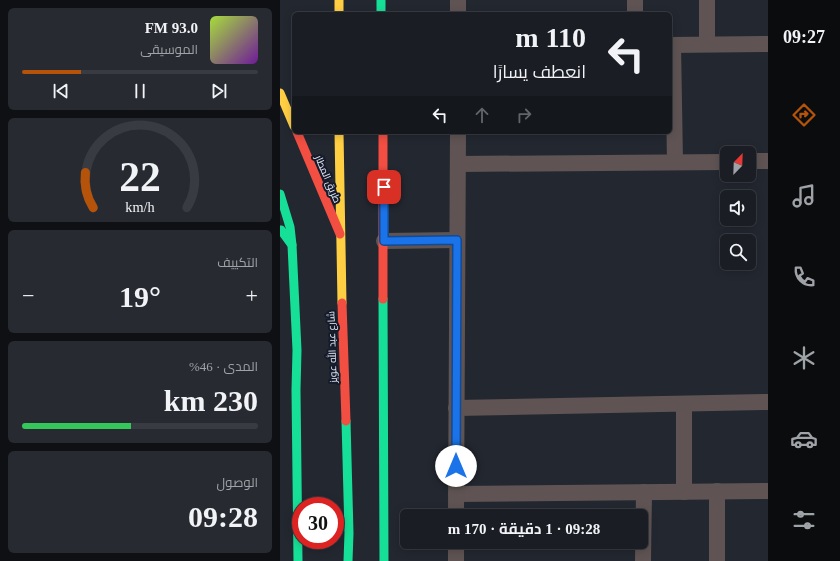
<!DOCTYPE html>
<html lang="ar">
<head>
<meta charset="utf-8">
<style>
	:root { --surface:#1a1d24; --page:#272a31; --text:#f1f3f6; --muted:#9fa2a6; --line:#383b41; --accent:#b45309 }
	body { margin:0; font-family:"Times New Roman",Cairo,serif; background:var(--page); color:var(--text); direction:rtl; height:100vh; display:flex; flex-direction:column; font-size:15px; white-space:nowrap }
	* { box-sizing:border-box; margin:0 }
	p { font-size:13px; color:var(--muted) }
	.icon { flex:none; width:22px; height:22px; fill:none; stroke:currentColor; stroke-width:2; stroke-linecap:round; stroke-linejoin:round }
	.map { position:relative; flex:1; overflow:hidden; direction:ltr }
	.side { display:flex; flex-direction:column; gap:8px; padding:8px; background:#0e1014; width:280px }
	.side>* { flex:none }
	.top-card { position:absolute; left:12px; top:12px; width:380px; height:122px; border-radius:6px; box-shadow:0 2px 10px #0003,0 0 0 1px var(--line); direction:rtl; background:#1a1d24; color:var(--text); overflow:hidden }
	.needle { width:26px; rotate:23deg }
	.controls { position:absolute; left:440px; top:146px; display:grid; gap:8px }
	.controls a { display:grid; place-items:center; width:36px; height:36px; border-radius:6px; background:var(--surface); box-shadow:0 2px 10px #0003,0 0 0 1px var(--line); font-size:20px }
	.speed { position:absolute; left:12px; top:497px; display:flex; gap:8px; font-size:20px; font-weight:700; text-align:center }
	.speed>* { display:grid; place-content:center; width:52px; height:52px; border-radius:50%; background:var(--surface); box-shadow:0 2px 10px #0003,0 0 0 1px var(--line); line-height:1 }
	.speed .limit { border:6px solid #d22; background:#fff; color:#111 }
	.pin { position:absolute; display:grid; place-items:center; width:34px; height:34px; color:#fff; margin:-17px; border-radius:8px; box-shadow:0 2px 6px #0006 }
	.me { position:absolute; width:44px; margin:-22px; rotate:0deg; stroke-linejoin:round; filter:drop-shadow(0 0 3px #0008) }
	.turn { display:flex; align-items:center; gap:14px; height:84px; padding:0 20px; font-size:18px }
	.turn .icon { width:52px; height:52px; stroke-width:2.5 }
	.turn b { display:block; font-size:28px; line-height:34px }
	.lanes { display:flex; align-items:center; height:38px; padding:0 20px; background:#0003; justify-content:center; gap:20px; direction:ltr }
	.lanes .off { opacity:.35 }
	.big { font-size:30px; font-weight:700; line-height:1.1 }
	.side .widget { flex:1; display:flex; flex-direction:column; justify-content:center; gap:6px; min-width:0; padding:0 14px; border-radius:6px; background:var(--page) }
	.side .dial { align-items:center; gap:0 }
	.dial svg { height:104px; overflow:visible; fill:none; stroke:var(--line); stroke-width:7; stroke-linecap:round; text-anchor:middle }
	.dial text { fill:var(--text); stroke:none }
	.song { display:flex; align-items:center; gap:12px }
	.cover { width:48px; height:48px; border-radius:6px; background:linear-gradient(135deg,hsl(80 70% 55%),hsl(280 70% 35%)) }
	.played { height:4px; border-radius:2px; background:linear-gradient(90deg,var(--accent) 25%,var(--line) 25%) }
	.keys { display:flex; justify-content:space-around; direction:ltr }
	.heat { display:flex; justify-content:space-between; align-items:center; font-size:22px; direction:ltr }
	.charge { height:6px; border-radius:3px; background:linear-gradient(90deg,#34c759 46%,var(--line) 0) }
	.trip { position:absolute; left:120px; top:509px; width:248px; height:40px; border-radius:6px; background:var(--surface); box-shadow:0 2px 10px #0003,0 0 0 1px var(--line); font-weight:700; line-height:40px; text-align:center; direction:rtl }
	main { display:flex; flex:1; min-height:0 }
	.dock { display:flex; flex-direction:column; width:72px; justify-content:space-around; align-items:center; background:#0a0c0e; color:var(--muted) }
	.dock .icon { width:28px; height:28px }
	.dock .selected { color:var(--accent) }
	.dock b { font-size:18px; color:var(--text) }
	.map>svg:first-child { display:block }
</style>
</head>
<body>
<main>
<nav class="dock">
<b>09:27</b>
<svg class="icon selected" aria-label="directions" viewBox="0 0 24 24"><path d="M12 3l9 9-9 9-9-9zM9 14v-3h6M13 9l2 2-2 2"/></svg>
<svg class="icon" aria-label="music" viewBox="0 0 24 24"><path d="M9 18V5l10-2v13"/><circle cx="6" cy="18" r="3"/><circle cx="16" cy="16" r="3"/></svg>
<svg class="icon" aria-label="phone" viewBox="0 0 24 24"><path d="M5 4h4l2 5-3 2q2 4 5 5l2-3 5 2v4C11 20 4 13 5 4z"/></svg>
<svg class="icon" aria-label="climate" viewBox="0 0 24 24"><path d="M12 3v18M4 7l16 10M4 17L20 7"/></svg>
<svg class="icon" aria-label="car" viewBox="0 0 24 24"><path d="M5 17H2v-5l4-1 3-4h7l3 4 3 1v5h-3M9 17h6M6 11h13"/><circle cx="7" cy="17" r="2"/><circle cx="17" cy="17" r="2"/></svg>
<svg class="icon" aria-label="filters" viewBox="0 0 24 24"><path d="M4 7h16M4 17h16"/><circle cx="9" cy="7" r="2"/><circle cx="15" cy="17" r="2"/></svg>
</nav>
<div class="map">
<svg width="488" height="561" viewBox="0 0 488 561">
	<rect width="100%" height="100%" fill="#232730"/>
	<g fill="none" stroke-linecap="round" stroke-linejoin="round">
		<!-- street -->
		<g stroke="#5f5453" stroke-width="16">
			<path d="M355,0v14"/>
			<path d="M427,0v44"/>
			<path d="M178,14v-14"/>
			<path d="M390,45l98,-1"/>
			<path d="M393,45l2,117"/>
			<path d="M469,161h19"/>
			<path d="M178,164l269,-2"/>
			<path d="M104,241l73,-1"/>
			<path d="M404,404v88"/>
			<path d="M176,408l312,-6"/>
			<path d="M437,491v70"/>
			<path d="M176,494l312,-3"/>
			<path d="M176,516l2,-384"/>
			<path d="M176,561v-19"/>
			<path d="M363,561l1,-69"/>
		</g>
		<!-- fast -->
		<g stroke="#16e098" stroke-width="9">
			<path d="M101,0v14"/>
			<path d="M0,194l10,33 2,18"/>
			<path d="M1,230l11,15 5,105 -1,40 2,171"/>
			<path d="M103,299l1,262"/>
			<path d="M66,421l3,112 -1,28"/>
		</g>
		<!-- slow -->
		<g stroke="#ffcf43" stroke-width="9">
			<path d="M59,0v14"/>
			<path d="M0,93l14,33"/>
			<path d="M59,132l3,171"/>
		</g>
		<!-- jam -->
		<g stroke="#f24e42" stroke-width="9">
			<path d="M17,132l43,102"/>
			<path d="M103,132v167"/>
			<path d="M62,303l4,118"/>
		</g>
	</g>
	<g fill="none" stroke-linecap="round" stroke-linejoin="round">
		<!-- route casing -->
		<g stroke="#114b97" stroke-width="10">
			<path id="route" d="M104,187v54l73,-1 -1,226"/>
		</g>
		<!-- route -->
		<use href="#route" stroke="#1a73e8" stroke-width="7"/>
	</g>
	<g text-anchor="middle" dominant-baseline="central" stroke-width="4" stroke-linejoin="round" paint-order="stroke">
		<!-- street labels -->
		<g font-size="10" fill="#e9edf9" stroke="#151b2b">
			<text transform="translate(48 179) rotate(67)">طريق المطار</text>
			<text transform="translate(52 347) rotate(-92)">شارع عبد الله عويز</text>
		</g>
	</g>
</svg>
<div class="controls">
<a><svg class="needle" viewBox="-14 -14 28 28"><path d="M0-13l5 13h-10z" fill="#e53935"/><path d="M0 13l5-13h-10z" fill="#9fa2a6"/></svg></a>
<a><svg class="icon" aria-label="sound" viewBox="0 0 24 24"><path d="M4 9h4l5-4v14l-5-4H4zM17 9q2 3 0 6"/></svg></a>
<a><svg class="icon" aria-label="search" viewBox="0 0 24 24"><circle cx="10" cy="10" r="6"/><path d="M15 15l6 6"/></svg></a>
</div>
<div class="speed"><div class="limit">30</div></div>
<div class="pin" style="left:104px;top:187px;background:#d93025"><svg class="icon" aria-label="arrive" viewBox="0 0 24 24"><path d="M6 21V4h12l-3 4 3 4H6"/></svg></div>
<svg class="me" style="left:176px;top:466px" viewBox="-20 -20 40 40"><circle r="19" fill="#fff"/><path d="M0-13L10 11 0 6-10 11z" fill="#1a73e8"/></svg>
<div class="trip">09:28 · 1 دقيقة · 170 m</div>
<div class="top-card">
<div class="turn"><svg class="icon" aria-label="left" viewBox="0 0 24 24"><path d="M17 20v-9H6M10 6l-5 5 5 5"/></svg><div><b>110 m</b>انعطف يسارًا</div></div>
<div class="lanes"><svg class="icon" aria-label="left" viewBox="0 0 24 24"><path d="M17 20v-9H6M10 6l-5 5 5 5"/></svg><svg class="icon off" aria-label="ahead" viewBox="0 0 24 24"><path d="M12 20V5M6 11l6-6 6 6"/></svg><svg class="icon off" aria-label="right" viewBox="0 0 24 24"><path d="M7 20v-9h11M14 6l5 5-5 5"/></svg></div>
</div>
</div>
<section class="side">
<div class="widget">
<div class="song"><i class="cover"></i><div><b>93.0 FM</b><p>الموسيقى</p></div></div>
<div class="played"></div>
<div class="keys"><svg class="icon" aria-label="previous" viewBox="0 0 24 24"><path d="M18 5L8 12l10 7zM5 5v14"/></svg><svg class="icon" aria-label="pause" viewBox="0 0 24 24"><path d="M8 5v14M16 5v14"/></svg><svg class="icon" aria-label="next" viewBox="0 0 24 24"><path d="M6 5l10 7-10 7zM19 5v14"/></svg></div>
</div>
<div class="widget dial"><svg viewBox="0 0 100 80">
<path d="M14 69A42 42 0 1 1 86 69"/>
<path d="M14 69A42 42 0 0 1 8 42" stroke="#b45309"/>
<text x="50" y="56" font-size="32" font-weight="700">22</text>
<text x="50" y="72" font-size="11">km/h</text>
</svg></div>
<div class="widget"><p>التكييف</p>
<div class="heat"><a>−</a><b class="big">19°</b><a>+</a></div>
</div>
<div class="widget"><p>المدى · 46%</p><b class="big">230 km</b><div class="charge"></div></div>
<div class="widget"><p>الوصول</p><b class="big">09:28</b></div>
</section>
</main>
</body>
</html>
